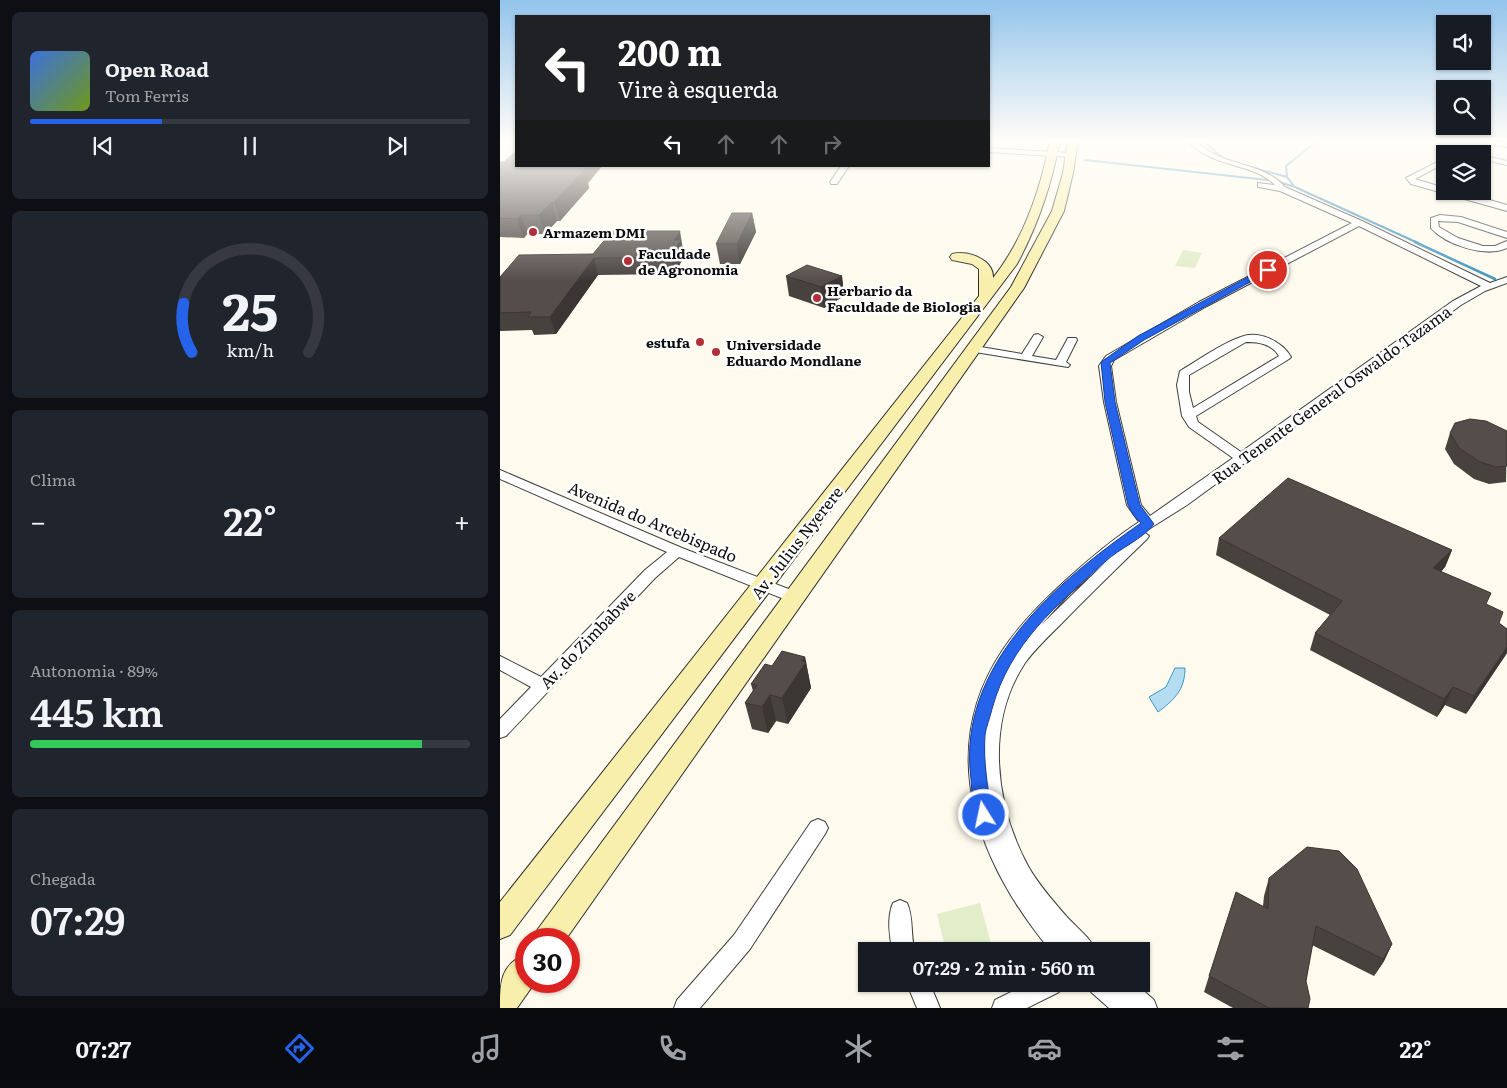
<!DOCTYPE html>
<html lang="pt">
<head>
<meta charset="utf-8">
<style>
	:root { --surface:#171b24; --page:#20242c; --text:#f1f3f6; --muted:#9ea1a6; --line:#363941; --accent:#2563eb }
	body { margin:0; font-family:Literata,serif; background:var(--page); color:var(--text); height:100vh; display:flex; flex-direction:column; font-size:19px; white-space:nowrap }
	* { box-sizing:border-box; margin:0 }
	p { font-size:16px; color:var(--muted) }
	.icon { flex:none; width:28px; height:28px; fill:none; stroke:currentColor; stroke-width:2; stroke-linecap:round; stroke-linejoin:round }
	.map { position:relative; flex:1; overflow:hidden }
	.sheet { display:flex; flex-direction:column; gap:12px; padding:12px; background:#0d0f14; width:500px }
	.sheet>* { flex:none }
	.top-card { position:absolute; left:15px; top:15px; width:475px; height:152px; border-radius:0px; box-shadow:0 1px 4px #0004; background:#202124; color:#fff; overflow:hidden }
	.buttons { position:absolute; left:936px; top:15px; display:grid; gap:10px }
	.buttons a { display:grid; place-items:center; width:55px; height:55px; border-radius:0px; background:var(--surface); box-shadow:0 1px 4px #0004; font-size:25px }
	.speed { position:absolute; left:15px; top:928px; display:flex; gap:10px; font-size:25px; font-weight:700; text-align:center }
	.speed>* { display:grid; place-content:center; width:65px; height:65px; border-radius:50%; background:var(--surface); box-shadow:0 1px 4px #0004; line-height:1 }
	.speed .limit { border:8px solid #d22; background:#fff; color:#111 }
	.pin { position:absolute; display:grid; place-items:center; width:42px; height:42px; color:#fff; margin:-21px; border:2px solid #fff; border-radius:50%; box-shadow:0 1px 5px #0007 }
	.me { position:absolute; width:55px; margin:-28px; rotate:350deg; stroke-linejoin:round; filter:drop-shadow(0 0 4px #0008) }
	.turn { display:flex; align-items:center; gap:18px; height:105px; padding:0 20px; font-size:22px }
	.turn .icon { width:65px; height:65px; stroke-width:2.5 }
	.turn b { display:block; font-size:35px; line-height:42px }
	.lanes { display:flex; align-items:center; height:48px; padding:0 20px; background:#0003; justify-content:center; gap:25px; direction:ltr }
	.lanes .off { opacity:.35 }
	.big { font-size:38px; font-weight:600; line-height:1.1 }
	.sheet .tile { flex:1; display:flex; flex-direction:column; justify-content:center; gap:8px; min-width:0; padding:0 18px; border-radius:8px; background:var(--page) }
	.sheet .dial { align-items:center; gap:0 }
	.dial svg { height:130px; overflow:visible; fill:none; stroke:var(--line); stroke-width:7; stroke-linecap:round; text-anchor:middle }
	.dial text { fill:var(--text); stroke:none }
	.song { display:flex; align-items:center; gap:15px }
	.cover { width:60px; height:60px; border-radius:8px; background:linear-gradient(135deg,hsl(220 70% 55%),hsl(80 70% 35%)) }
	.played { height:5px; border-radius:2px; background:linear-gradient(90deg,var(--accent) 30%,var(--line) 30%) }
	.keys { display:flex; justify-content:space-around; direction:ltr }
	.heat { display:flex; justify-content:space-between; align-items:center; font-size:28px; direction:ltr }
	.charge { height:8px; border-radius:4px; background:linear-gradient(90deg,#34c759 89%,var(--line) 0) }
	.trip { position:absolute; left:358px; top:942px; width:292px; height:50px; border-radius:0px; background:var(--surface); box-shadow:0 1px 4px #0004; font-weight:600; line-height:50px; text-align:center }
	.tabs { display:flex; height:80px; justify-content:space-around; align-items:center; background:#090b0e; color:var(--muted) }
	.tabs .icon { width:35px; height:35px }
	.tabs .active { color:var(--accent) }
	.tabs b { font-size:22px; color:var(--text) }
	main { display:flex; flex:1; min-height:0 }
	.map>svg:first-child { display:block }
</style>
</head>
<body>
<main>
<section class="sheet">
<div class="tile">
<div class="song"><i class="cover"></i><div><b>Open Road</b><p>Tom Ferris</p></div></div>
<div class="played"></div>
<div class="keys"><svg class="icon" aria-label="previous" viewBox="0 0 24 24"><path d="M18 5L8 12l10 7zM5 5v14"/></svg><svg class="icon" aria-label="pause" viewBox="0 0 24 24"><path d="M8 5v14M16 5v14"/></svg><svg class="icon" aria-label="next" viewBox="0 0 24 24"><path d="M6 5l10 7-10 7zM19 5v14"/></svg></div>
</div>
<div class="tile dial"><svg viewBox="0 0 100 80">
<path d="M14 69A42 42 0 1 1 86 69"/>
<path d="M14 69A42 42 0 0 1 9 39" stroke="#2563eb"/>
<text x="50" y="56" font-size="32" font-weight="700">25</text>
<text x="50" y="72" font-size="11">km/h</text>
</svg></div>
<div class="tile"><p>Clima</p>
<div class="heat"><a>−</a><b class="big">22°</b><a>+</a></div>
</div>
<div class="tile"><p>Autonomia · 89%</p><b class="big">445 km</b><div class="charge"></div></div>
<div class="tile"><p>Chegada</p><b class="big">07:29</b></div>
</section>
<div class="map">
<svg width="1007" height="1008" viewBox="0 0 1007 1008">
	<rect width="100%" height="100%" fill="#fefaed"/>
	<!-- pitch -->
	<g fill="#e2edca">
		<path d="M683,250l19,3 -7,15 -20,-2z"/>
		<path d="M480,903l13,48h-47l-9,-37z"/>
	</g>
	<!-- water -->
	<path fill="#b5ddf2" stroke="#4193c4" d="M675,668h10c0,22 -11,32 -27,44l-9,-15 17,-10z"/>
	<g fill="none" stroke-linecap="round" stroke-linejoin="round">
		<!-- stream-far1 -->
		<g stroke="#4193c4" stroke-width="2">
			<path d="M702,140l21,18"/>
			<path d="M585,160l191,21 19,6 123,56"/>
			<path d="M751,167l36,10"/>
			<path d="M793,185l-6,-8 -1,-11 32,-26"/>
		</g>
		<!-- stream -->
		<path stroke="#4193c4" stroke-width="2.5" d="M915,242l80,37"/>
		<!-- street casing -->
		<g stroke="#3f3f3f" stroke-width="2">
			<g id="street">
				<path d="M687,140c10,0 17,9 27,14 23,12 53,12 71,33l77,34 128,62 17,-6v6l-22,8 -24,14 -274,200 -43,27 5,4 -2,3c-29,28 -58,56 -86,85 -13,13 -26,25 -36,39 -40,60 -30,142 3,203 10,18 25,35 39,51 10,11 23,20 29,34h-45c-71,-85 -117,-197 -49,-300 17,-26 40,-49 63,-70 23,-21 48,-42 74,-59l-12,-17 -23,-103 -5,-36 7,-10 93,-54 153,-79 -72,-32 -22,-4v-4l17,2c-22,-23 -63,-16 -88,-45zM859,226l122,60 -28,15 -212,151 -43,-30 -2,-6 93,-57 2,-2c-9,-16 -33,-27 -50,-20 -21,7 -42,23 -61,34l-3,14 5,31 7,11 44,31 -83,58 -9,-11 -25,-103 -5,-36 3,-6 93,-54zM746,342c13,0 26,2 33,14l-86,52 -4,-16v-17zM606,562l-66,64 28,-31z"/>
				<path d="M985,140l22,3v4l-22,-3z"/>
				<path d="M489,148l81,5 4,2 -4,2 -81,-5z"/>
				<path d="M982,155l25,6v4l-25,-6z"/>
				<path d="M945,158v5l-30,16 30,9v3h13l49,14v6l-96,-27 -5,-6z"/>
				<path d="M341,166h8l-12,18h-6l-1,-2z"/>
				<path d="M940,215l21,2 46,15v6l-49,-16 -20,-1 1,6 19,11 25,8h12l12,-5v7c-21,10 -61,-3 -76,-20v-10z"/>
				<path d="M538,334l5,3 -11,19 24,4 12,-22h8l1,2 -11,22 4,3 -2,2 -93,-15 -5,-3 5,-3 47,8 12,-19z"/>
				<path d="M0,470l182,78 117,45 3,4 -3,4h-10l-110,-44 -24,21 -149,158 -6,2v-19l31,-32 -31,-17v-14l41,21 104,-107 22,-18 -167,-73z"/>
				<path d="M318,819l7,3 3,6 -3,6 -75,115 -50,59h-26l3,-8 57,-65 77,-113z"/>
				<path d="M400,900l7,3c7,15 3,33 8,48h-22c-4,-14 -6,-35 0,-48z"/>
				<path d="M407,984h23l10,24h-23z"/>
				<path d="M527,984h35l-3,8 -32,16h-35l3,-8z"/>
				<path d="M588,984h48l18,16 3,8h-48l-18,-16z"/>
			</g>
		</g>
		<!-- secondary casing -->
		<g stroke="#2e2e2e" stroke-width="2">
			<g id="secondary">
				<path d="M550,140h10c-8,43 -22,85 -43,124l-507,671 -10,4v-37l479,-606v-27l-7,-5 -20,-4 -2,-3 2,-3c15,-4 42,5 41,24 31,-39 48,-90 57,-138z"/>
				<path d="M568,140h10l-5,33 -9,38 -40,77 -458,651h-33l5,-10 473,-642 41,-76 11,-38z"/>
				<path d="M26,954v27h10l-19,27h-17c0,-25 0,-43 26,-54z"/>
			</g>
		</g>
		<!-- street -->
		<use href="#street" fill="#fff" fill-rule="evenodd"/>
		<!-- secondary -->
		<use href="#secondary" fill="#f9efac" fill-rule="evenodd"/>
	</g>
	<!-- wall -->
	<g fill="#48423f">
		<path d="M0,162l16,4h86l-14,17 1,5 -29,33h-3l-12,13h-18l-3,4 -24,-1z"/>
		<path d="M252,213l4,19 -16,32h-20l-4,-20z"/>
		<path d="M183,248l1,8 -9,18 -77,1 -42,59 -22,1 -2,-5 -32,1v-54l93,-23z"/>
		<path d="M286,276h56l2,20 -20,12 -35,-12z"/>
		<path d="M1007,431l-1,51 -17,2 -15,-5 -20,-15 -9,-15 5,-16z"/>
		<path d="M719,538l233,12 -7,17 -4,5 45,32 13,19 8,6v24l-41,61 -21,-9 -8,12 -127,-67 5,-17 15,-18 -114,-60z"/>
		<path d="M305,657l6,31 -23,36 -12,-3 -8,12 -16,-4 -7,-26 8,-12 -2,-7 21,-18z"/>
		<path d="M769,878l123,66 -8,17 -10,15 -62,-31 -6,36 2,27h-75l-29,-16 5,-16 54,-70 1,-10z"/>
	</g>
	<!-- shaded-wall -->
	<g fill="#3b3633">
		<path d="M82,166h20l-14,17 1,5 -29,33 -6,-19z"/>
		<path d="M52,202l5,19 -12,13 -6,-19z"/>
		<path d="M252,213l4,19 -16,32 -3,-20z"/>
		<path d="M21,215l6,19 -3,4 -7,-19z"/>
		<path d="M180,231l4,25 -9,18 -4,-17 3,-17z"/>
		<path d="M94,258l4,17 -42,59 -6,-17z"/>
		<path d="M342,276l2,20 -20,12 -3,-21z"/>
		<path d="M952,550l-7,17 -19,18 7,-17z"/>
		<path d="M1007,647v6l-41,61 8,-18z"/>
		<path d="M305,657l6,31 -23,36 -6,-26z"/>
		<path d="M953,687l-8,18 -8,12 7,-18z"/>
		<path d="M270,695l6,26 -8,12 -6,-26z"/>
		<path d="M892,944l-8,17 -10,15 9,-17z"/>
	</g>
	<!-- building -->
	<g fill="#544d49" stroke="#3b3633">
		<path d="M16,151v15h66l-4,4h6l-30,32h-2l-13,13h-18l-4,4 -17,-1v-56h4z"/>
		<path d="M232,213h20l-15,31h-21z"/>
		<path d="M112,231h68l-6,9h7l-10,17 -77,1 -44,59h-22l3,-5 -31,1v-36l19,-22 74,-1z"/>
		<path d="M307,265l35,11 -21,11 -35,-11z"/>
		<path d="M970,419l16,2 21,10v35l-11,1 -16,-5 -21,-14 -9,-15 5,-10z"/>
		<path d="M788,478l164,72 -19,18 58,25 -5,11 17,8 -4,11 8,6v18l-33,49 -21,-9 -9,12 -129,-66 27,-32 -123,-63z"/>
		<path d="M282,651l23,6 -3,4 4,1 -24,36 -12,-3 -8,12 -17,-4 12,-18 -6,-1 14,-20 7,2z"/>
		<path d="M807,847l32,4 18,18 35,75 -9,15 -67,-33 -10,55 4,18 -2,9h-39l-60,-32 27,-84 32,17 1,-31z"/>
	</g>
	<!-- sky -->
	<linearGradient id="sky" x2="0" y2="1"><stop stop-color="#93c4ec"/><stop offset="0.5" stop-color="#fffdf7"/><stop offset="1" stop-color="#fffdf7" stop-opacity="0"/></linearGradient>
	<rect width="1007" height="281" fill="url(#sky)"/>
	<!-- route -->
	<path fill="#2563eb" stroke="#184099" d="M765,268l7,2 -128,70 -34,23 5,39 25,103 14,19c-11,15 -34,24 -48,37 -49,44 -96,82 -114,148 -2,9 -6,18 -7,26 -2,27 3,53 7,80l-3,5 -5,2 -6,-2c-6,-12 -6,-28 -7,-41 -15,-114 87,-198 170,-256l-7,-7 -6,-11 -23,-103 -4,-40 37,-26z"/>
	<!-- markers -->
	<g fill="#b22e38" stroke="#fff" stroke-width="2">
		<circle cx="33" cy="232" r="5"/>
		<circle cx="128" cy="261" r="5"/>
		<circle cx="317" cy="298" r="5"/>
		<circle cx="200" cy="342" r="5"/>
		<circle cx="216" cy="352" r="5"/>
	</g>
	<g text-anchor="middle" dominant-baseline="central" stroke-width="5" stroke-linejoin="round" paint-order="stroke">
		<!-- far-poi labels -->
		<g font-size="14" font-weight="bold" fill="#0c0c0c" stroke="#fff" text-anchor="start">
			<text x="43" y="232">Armazem DMI</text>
			<text x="138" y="253">Faculdade<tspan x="138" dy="16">de Agronomia</tspan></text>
			<text x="327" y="290">Herbario da<tspan x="327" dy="16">Faculdade de Biologia</tspan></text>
			<text x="190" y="342" text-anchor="end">estufa</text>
			<text x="226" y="344">Universidade<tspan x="226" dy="16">Eduardo Mondlane</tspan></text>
		</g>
		<!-- street labels -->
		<g font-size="16" fill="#0c0c0c" stroke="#fff">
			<text transform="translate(831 394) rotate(-36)">Rua Tenente General Oswaldo Tazama</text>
			<text transform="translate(153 521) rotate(23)">Avenida do Arcebispado</text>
			<text transform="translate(296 542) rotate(-52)">Av. Julius Nyerere</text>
			<text transform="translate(87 639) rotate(-46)">Av. do Zimbabwe</text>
		</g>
	</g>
</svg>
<div class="buttons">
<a><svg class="icon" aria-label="sound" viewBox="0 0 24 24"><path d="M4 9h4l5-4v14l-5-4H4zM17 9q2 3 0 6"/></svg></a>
<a><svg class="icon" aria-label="search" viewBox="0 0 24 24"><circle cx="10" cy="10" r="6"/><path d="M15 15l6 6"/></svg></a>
<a><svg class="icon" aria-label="layers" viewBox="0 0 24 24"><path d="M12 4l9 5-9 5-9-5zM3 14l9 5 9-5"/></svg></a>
</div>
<div class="speed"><div class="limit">30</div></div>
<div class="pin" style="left:768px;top:270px;background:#d93025"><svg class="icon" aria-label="arrive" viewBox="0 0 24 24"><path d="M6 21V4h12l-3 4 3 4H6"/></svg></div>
<svg class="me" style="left:484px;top:815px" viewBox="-20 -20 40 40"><circle r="17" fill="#2563eb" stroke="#fff" stroke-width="3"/><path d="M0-11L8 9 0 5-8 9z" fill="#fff"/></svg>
<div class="trip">07:29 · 2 min · 560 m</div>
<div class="top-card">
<div class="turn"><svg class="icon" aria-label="left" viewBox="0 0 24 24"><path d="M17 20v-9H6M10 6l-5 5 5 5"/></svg><div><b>200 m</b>Vire à esquerda</div></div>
<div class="lanes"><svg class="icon" aria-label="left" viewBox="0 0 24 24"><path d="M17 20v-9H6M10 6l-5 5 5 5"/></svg><svg class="icon off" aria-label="ahead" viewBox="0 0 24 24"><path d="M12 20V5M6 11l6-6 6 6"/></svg><svg class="icon off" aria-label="ahead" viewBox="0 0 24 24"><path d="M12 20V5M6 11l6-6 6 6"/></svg><svg class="icon off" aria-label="right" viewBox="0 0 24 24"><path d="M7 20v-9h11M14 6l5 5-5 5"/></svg></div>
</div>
</div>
</main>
<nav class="tabs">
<b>07:27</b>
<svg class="icon active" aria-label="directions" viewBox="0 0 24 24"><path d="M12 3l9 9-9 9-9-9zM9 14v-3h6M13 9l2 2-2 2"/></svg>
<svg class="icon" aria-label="music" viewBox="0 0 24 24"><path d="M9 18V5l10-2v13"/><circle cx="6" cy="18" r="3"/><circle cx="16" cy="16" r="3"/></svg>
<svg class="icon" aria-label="phone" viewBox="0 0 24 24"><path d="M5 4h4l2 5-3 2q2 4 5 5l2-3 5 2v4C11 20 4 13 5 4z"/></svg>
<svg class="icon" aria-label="climate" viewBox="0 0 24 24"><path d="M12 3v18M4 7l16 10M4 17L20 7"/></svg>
<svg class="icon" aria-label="car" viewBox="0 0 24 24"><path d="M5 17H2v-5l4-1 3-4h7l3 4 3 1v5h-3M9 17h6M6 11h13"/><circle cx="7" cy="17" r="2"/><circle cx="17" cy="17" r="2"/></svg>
<svg class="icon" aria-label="filters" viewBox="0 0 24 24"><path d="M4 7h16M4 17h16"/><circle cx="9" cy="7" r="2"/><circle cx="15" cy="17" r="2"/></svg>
<b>22°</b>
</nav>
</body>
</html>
